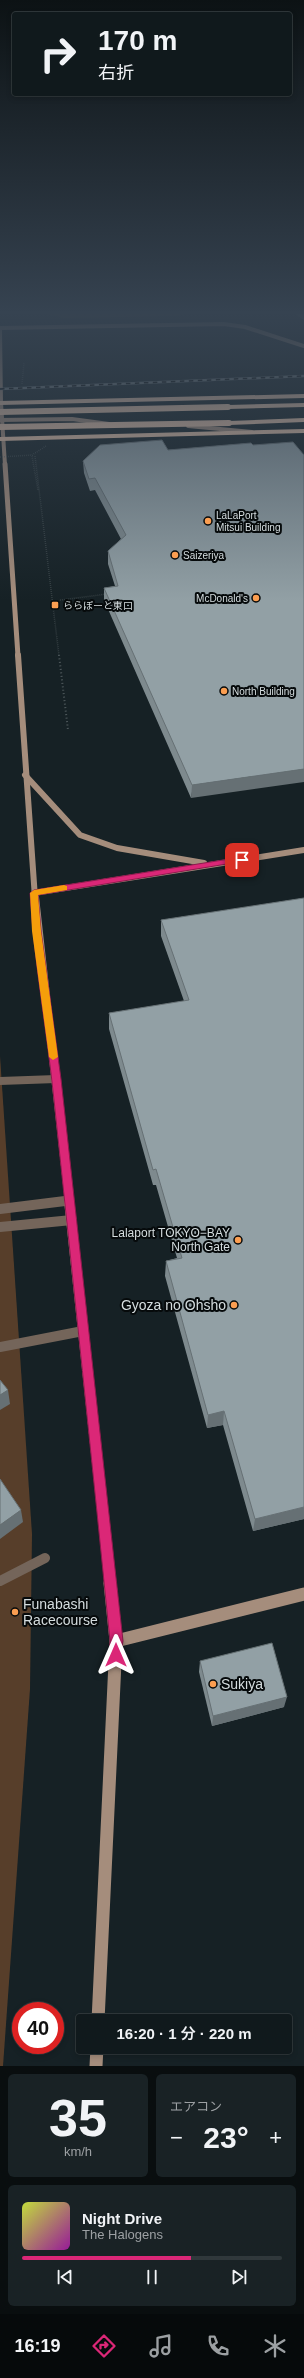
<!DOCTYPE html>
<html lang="ja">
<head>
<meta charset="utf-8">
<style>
	:root { --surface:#10191c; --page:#192225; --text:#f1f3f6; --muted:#9ca0a3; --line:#30383b; --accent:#db2777 }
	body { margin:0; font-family:Helvetica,"Noto Sans JP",sans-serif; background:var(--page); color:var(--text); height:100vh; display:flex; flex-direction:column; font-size:15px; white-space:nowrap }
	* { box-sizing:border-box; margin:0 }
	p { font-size:13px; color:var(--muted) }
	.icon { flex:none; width:22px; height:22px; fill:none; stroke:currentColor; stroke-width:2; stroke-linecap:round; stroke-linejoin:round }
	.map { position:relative; height:2066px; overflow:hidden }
	.sheet { display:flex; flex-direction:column; gap:8px; padding:8px; background:#090e0f; flex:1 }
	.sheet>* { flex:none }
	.hud { position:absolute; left:12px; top:12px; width:280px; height:84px; border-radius:4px; box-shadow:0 2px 6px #0003,0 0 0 1px var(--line); background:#10191c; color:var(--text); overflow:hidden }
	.speed { position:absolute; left:12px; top:2002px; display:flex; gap:8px; font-size:20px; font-weight:700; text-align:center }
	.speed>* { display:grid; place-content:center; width:52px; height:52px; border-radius:50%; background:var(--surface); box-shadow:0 2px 6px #0003,0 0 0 1px var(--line); line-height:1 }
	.speed .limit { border:6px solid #d22; background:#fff; color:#111 }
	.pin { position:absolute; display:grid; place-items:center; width:34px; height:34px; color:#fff; margin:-17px; border-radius:8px; box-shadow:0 2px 6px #0006 }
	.me { position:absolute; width:44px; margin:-22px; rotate:0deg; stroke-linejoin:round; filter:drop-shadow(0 0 3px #0008) }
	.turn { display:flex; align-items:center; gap:14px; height:84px; padding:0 20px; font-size:18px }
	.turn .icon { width:52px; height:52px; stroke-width:2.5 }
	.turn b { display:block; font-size:28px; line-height:34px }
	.big { font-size:30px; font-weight:600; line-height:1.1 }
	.sheet .widget { flex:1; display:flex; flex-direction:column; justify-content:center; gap:6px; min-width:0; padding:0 14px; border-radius:6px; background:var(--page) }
	.sheet .dial { align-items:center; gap:0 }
	.dial b { font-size:52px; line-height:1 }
	.song { display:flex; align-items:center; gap:12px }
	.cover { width:48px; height:48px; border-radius:6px; background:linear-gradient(135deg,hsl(70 70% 55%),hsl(300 70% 35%)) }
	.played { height:4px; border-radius:2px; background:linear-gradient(90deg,var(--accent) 65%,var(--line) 65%) }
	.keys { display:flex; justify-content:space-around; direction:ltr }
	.heat { display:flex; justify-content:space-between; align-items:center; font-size:22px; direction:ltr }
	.sheet .tiles { flex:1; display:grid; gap:8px; grid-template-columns:1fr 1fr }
	.widget:last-child { grid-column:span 2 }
	.trip { position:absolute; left:76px; top:2014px; width:216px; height:40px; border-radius:4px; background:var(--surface); box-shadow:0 2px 6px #0003,0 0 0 1px var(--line); font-weight:600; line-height:40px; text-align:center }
	.tab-bar { display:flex; height:64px; justify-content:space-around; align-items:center; background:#060a0b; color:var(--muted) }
	.tab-bar .icon { width:28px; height:28px }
	.tab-bar .selected { color:var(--accent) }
	.tab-bar b { font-size:18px; color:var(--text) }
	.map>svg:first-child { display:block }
</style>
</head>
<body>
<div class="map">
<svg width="304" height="2066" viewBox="0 0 304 2066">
	<rect width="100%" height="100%" fill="#162125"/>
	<!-- green -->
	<g fill="#573e2a">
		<path d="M38,312h150l-10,4 -114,2z"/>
		<path d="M0,1056l32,478 -2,155 -27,377h-3z"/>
	</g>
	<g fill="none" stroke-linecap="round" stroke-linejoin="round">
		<!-- path-far1 -->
		<g stroke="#505a5d" stroke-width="1.5" stroke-dasharray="0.5 1.5" stroke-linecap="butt">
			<path d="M22,384l2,-21"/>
			<path d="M32,456l6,34"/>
			<path d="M35,456l24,200"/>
			<path d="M60,600l47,-6"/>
		</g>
		<!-- path -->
		<path stroke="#505a5d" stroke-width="2" stroke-dasharray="1 2.5" stroke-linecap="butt" d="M59,655l9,75"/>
		<!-- lane-far1 -->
		<g stroke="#74655a" stroke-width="8">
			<path d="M0,1081l56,-2"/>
			<path d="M57,1202l13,-2"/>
		</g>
		<!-- lane -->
		<g stroke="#74655a" stroke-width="10">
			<path d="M0,1209l65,-8"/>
			<path d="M0,1227l72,-7"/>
			<path d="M0,1347l83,-16"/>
		</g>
		<!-- street -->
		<path stroke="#74655a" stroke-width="10" d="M0,1581l45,-23"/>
		<!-- secondary-far5 -->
		<g stroke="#a58d7c" stroke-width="4">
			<path d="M0,328l224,-4 21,3 59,19"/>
			<path d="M0,330l1,73 4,62"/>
			<path d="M0,420l72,-1 37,5"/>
			<path d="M188,426l64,6"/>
		</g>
		<!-- secondary-far4 -->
		<path stroke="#a58d7c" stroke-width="5" d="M5,464l13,192"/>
		<!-- secondary-far3 -->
		<g stroke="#a58d7c" stroke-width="6">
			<path d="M18,655l17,243"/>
			<path d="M25,775l55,60 37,13 87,15"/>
			<path d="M34,893l270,-43"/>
		</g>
		<!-- secondary-far2 -->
		<path stroke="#a58d7c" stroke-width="8" d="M35,897l34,305"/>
		<!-- secondary-far1 -->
		<path stroke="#a58d7c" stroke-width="10" d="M69,1201l41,383"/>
		<!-- secondary -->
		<g stroke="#a58d7c" stroke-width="13">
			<path d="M116,1641l188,-47"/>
			<path d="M98,2021l18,-380 -6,-58"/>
			<path d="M96,2066l1,-19"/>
		</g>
		<!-- highway -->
		<g fill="#eec8ad" fill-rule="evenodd">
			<path d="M304,394v4l-304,7v-4z"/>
			<path d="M304,403v4l-76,2 -3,-2 3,-2z"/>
			<path d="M304,418v4l-75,3 -3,-2 3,-2z"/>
			<path d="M304,429v4l-304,8v-4z"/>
		</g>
		<!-- rail casing -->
		<g stroke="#727b7e" stroke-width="2.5">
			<path id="rail" d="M0,389l304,-13"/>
		</g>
		<!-- rail -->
		<use href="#rail" stroke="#060a0b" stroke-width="1.5" stroke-dasharray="4.5" stroke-linecap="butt"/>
		<!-- path-bridge -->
		<path stroke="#505a5d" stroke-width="1.5" stroke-dasharray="0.5 1.5" stroke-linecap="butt" d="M0,457l32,-2 14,-9"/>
		<!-- highway-bridge -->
		<g stroke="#eec8ad" stroke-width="6">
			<path d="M0,412l228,-5"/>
			<path d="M0,427l229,-4"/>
		</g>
	</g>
	<!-- wall -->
	<g fill="#7e8a8e">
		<path d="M292,312h12v8z"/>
		<path d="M251,443l-60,355 -87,-198v-12l11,-2 -7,-22v-13l13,-12 -26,-49 -5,1 -6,-18 -1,-12 85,-11z"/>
		<path d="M304,898v621l-51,12 -30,-106 -16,3 -42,-152 1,-15 11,-3 -21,-73h-3l-44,-156v-16l75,-12 -23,-65v-16z"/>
		<path d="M200,1661l84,46 -72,19 -13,-54z"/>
	</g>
	<!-- shaded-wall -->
	<g fill="#667074">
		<path d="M304,769v13l-113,16 1,-13z"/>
		<path d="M8,1390l2,14 -10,6v-15z"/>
		<path d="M224,1411l-1,14 -16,3 1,-13z"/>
		<path d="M304,1507v12l-51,12 2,-12z"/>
		<path d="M21,1510l2,12 -23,17v-14z"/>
		<path d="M287,1697l-3,10 -72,19 1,-10z"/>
	</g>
	<!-- building -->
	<g fill="#92a0a5" stroke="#667074">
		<path d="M162,440l6,10 83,-7 2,2 40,-3 11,13v314l-112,16 -88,-197 14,-2 -10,-35 18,-16 -31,-57 -6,1 -6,-18 17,-16z"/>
		<path d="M304,898v609l-49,12 -31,-108 -16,4 -42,-154 16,-3 -26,-89 -3,1 -44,-157 80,-13 -28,-80z"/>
		<path d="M0,1380l8,10 -8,5z"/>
		<path d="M0,1479l21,31 -21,15z"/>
		<path d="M272,1643l15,54 -74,19 -13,-55z"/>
	</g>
	<!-- sky -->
	<linearGradient id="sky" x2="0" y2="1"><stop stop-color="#0c1214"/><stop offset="0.52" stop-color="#364351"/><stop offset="1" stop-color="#364351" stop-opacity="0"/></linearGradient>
	<rect width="304" height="601" fill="url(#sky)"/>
	<!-- route -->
	<path fill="#db2777" stroke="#8e194d" d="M242,857l4,3 -1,1 -207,34 3,36 20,148 62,562 -3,18 -4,2 -5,-2 -2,-4 1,-14c-18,-180 -37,-361 -56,-541 -7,-69 -20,-138 -24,-207l4,-3z"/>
	<!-- slow -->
	<path fill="#f59e0b" d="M64,885l3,1v4l-29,5 3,36 17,126 -5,3 -4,-3 -17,-126 -2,-38 4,-3z"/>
	<!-- markers -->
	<g fill="#fb9e51" stroke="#060a0b" stroke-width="1.5">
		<circle cx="208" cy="521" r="4"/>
		<circle cx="175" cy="555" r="4"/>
		<circle cx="256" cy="598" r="4"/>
		<rect x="51" y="601" width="8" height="8" rx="2"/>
		<circle cx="224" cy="691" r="4"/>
		<circle cx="238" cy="1240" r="4"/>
		<circle cx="234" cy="1305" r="4"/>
		<circle cx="15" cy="1612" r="4"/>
		<circle cx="213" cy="1684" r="4"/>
	</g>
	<g text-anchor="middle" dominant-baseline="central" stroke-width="4" stroke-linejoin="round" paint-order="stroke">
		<!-- far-poi labels -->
		<g font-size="10" fill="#d5dddf" stroke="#060a0b" text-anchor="start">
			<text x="216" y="515">LaLaPort<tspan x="216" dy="12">Mitsui Building</tspan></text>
			<text x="183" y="555">Saizeriya</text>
			<text x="248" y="598" text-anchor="end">McDonald's</text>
			<text x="63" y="605">ららぽーと東口</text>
			<text x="232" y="691">North Building</text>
		</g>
		<!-- poi labels -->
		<g font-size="12" fill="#d5dddf" stroke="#060a0b" text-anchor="end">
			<text x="230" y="1233">Lalaport TOKYO−BAY<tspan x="230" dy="14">North Gate</tspan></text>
		</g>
		<!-- near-poi labels -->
		<g font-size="14" fill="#d5dddf" stroke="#060a0b" text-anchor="start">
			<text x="226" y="1305" text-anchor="end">Gyoza no Ohsho</text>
			<text x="23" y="1604">Funabashi<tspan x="23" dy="16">Racecourse</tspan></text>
			<text x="221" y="1684">Sukiya</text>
		</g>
	</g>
</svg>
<div class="speed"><div class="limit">40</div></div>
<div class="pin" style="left:242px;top:860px;background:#d93025"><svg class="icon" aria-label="arrive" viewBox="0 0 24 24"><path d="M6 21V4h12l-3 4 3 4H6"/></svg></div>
<svg class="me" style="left:116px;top:1655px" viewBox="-20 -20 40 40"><path d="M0-17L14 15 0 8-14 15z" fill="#db2777" stroke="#fff" stroke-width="4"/></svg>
<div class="trip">16:20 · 1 分 · 220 m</div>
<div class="hud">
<div class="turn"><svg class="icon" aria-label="right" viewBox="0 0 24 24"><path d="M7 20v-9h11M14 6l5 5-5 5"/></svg><div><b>170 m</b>右折</div></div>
</div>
</div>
<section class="sheet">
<div class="tiles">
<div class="widget dial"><b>35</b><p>km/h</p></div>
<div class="widget"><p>エアコン</p>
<div class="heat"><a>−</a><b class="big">23°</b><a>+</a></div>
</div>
<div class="widget">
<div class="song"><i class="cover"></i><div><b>Night Drive</b><p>The Halogens</p></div></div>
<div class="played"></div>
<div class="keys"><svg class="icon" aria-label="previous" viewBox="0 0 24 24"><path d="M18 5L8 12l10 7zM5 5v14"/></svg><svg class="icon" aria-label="pause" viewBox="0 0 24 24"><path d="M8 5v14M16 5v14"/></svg><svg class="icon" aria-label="next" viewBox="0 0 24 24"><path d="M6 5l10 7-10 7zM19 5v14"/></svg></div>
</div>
</div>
</section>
<nav class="tab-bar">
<b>16:19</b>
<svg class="icon selected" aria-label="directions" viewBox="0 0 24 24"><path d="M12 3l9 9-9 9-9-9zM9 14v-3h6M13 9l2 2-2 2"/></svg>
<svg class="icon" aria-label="music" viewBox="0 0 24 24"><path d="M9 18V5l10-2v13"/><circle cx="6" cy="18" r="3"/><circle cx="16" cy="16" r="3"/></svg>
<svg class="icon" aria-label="phone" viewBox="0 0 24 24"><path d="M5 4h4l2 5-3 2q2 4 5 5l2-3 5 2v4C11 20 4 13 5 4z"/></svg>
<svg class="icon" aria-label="climate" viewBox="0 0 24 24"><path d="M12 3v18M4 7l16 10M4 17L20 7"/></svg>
</nav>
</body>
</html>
